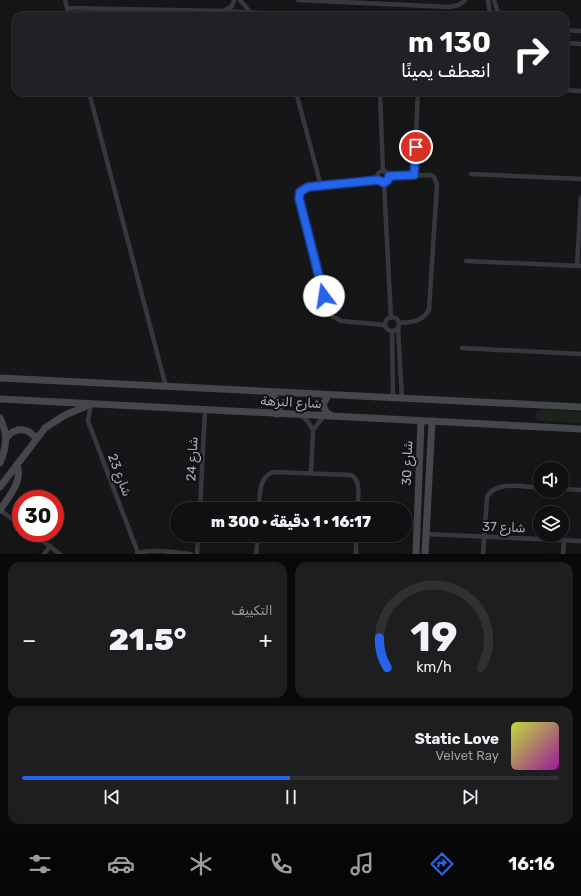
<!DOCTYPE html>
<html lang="ar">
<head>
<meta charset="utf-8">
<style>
	:root { --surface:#101012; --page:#1e1e20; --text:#f1f3f6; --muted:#9c9d9f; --line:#303032; --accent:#2563eb }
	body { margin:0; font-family:Rubik,"Noto Sans Arabic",sans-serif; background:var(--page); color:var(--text); direction:rtl; height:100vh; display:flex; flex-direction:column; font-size:15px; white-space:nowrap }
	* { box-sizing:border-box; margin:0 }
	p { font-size:13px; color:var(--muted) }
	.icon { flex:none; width:22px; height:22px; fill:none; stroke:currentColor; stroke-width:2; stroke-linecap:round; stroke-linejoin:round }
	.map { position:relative; height:554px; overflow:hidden; direction:ltr }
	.panel { display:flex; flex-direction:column; gap:8px; padding:8px; background:#09090a; flex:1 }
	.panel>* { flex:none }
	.banner { position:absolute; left:12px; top:12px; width:557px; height:84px; border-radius:12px; box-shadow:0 2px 10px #0003,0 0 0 1px var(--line); direction:rtl; background:#202124; color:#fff; overflow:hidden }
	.controls { position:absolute; left:533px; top:462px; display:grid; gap:8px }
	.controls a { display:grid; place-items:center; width:36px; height:36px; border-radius:50%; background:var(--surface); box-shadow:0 2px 10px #0003,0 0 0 1px var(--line); font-size:20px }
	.speed { position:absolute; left:12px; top:490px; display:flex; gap:8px; font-size:20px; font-weight:700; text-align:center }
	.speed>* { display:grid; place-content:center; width:52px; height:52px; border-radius:50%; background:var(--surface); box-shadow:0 2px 10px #0003,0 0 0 1px var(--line); line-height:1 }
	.speed .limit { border:6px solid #d22; background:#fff; color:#111 }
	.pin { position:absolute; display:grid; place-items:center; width:34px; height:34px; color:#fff; margin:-17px; border:2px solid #fff; border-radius:50%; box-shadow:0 1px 4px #0007 }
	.me { position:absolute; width:44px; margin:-22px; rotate:346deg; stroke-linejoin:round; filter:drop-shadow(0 0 3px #0008) }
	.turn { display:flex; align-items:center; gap:14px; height:84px; padding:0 12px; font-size:18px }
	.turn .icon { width:52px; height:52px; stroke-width:2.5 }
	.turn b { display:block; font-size:28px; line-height:34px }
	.big { font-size:30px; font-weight:800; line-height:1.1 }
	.panel .tile { flex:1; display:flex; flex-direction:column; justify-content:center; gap:6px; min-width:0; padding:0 14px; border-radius:12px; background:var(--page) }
	.panel .dial { align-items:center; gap:0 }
	.dial svg { height:104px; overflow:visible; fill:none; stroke:var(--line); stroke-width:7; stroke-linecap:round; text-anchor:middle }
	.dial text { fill:var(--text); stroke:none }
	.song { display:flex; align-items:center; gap:12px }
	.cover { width:48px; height:48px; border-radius:6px; background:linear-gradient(135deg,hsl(70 70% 55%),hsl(300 70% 35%)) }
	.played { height:4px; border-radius:2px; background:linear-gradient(90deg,var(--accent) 50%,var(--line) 50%) }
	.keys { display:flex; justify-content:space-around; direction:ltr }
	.heat { display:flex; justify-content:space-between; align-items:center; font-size:22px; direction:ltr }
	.panel .tiles { flex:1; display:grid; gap:8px; grid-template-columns:1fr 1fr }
	.tile:last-child { grid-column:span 2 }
	.trip { position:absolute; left:170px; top:502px; width:242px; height:40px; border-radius:20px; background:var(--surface); box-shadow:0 2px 10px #0003,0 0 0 1px var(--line); font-weight:800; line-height:40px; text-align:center; direction:rtl }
	.tabs { display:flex; height:64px; justify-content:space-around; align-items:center; background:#060607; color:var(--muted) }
	.tabs .icon { width:28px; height:28px }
	.tabs .active { color:var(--accent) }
	.tabs b { font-size:18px; color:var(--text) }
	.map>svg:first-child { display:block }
</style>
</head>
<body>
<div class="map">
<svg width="581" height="554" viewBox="0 0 581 554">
	<rect width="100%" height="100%" fill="#161618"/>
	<!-- green -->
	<path fill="#1c231d" d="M542,409l39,3v11l-40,-2 -6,-2 2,-8z"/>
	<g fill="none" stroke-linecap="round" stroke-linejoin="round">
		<!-- street -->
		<g stroke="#37383d" stroke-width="4.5">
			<path d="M65,0l4,16"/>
			<path d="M240,0l11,13"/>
			<path d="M298,0l152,7 9,-2 6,-5"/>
			<path d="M488,0l2,16"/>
			<path d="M494,0l5,16"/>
			<path d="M67,8l157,3 98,5"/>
			<path d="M224,11l8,-5 2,-6"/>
			<path d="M565,30l16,1"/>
			<path d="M565,43l16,1"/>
			<path d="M565,90l16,1"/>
			<path d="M89,92l77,295"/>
			<path d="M296,92l25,94"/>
			<path d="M380,92l3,79"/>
			<circle cx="383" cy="177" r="6"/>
			<path d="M471,174l110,5"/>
			<path d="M414,175l4,-83"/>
			<path d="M389,176l42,-1 3,2 3,8 -8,125c-7,12 -17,12 -30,13"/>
			<path d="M378,180l-70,7 -7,3 -2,8 31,117 11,6 44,4"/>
			<path d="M384,183l7,135"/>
			<path d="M466,261l115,5"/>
			<path d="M577,266l4,-68"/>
			<circle cx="392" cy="324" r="7"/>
			<path d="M398,328l4,71"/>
			<path d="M392,331l1,67"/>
			<path d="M462,348l119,6"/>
			<path d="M91,404l-3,17 50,132"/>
			<path d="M301,415l7,7 5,8 -2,43"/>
			<path d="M313,430l11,-14"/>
			<path d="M562,489l19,1"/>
			<path d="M200,509l5,-99"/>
			<path d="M259,509c1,-14 -1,-31 14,-37l78,3c11,6 7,23 6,34"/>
			<path d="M0,510l21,15"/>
			<path d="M32,533l28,21"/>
			<path d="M426,534l155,7"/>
			<path d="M44,554l6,-8"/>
			<path d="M137,554c12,-6 40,-1 54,0"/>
			<path d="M197,554l1,-19"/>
			<path d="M256,554l2,-19"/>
			<path d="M356,554v-19"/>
			<path d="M483,554l4,-57c9,-17 37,-10 53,-9"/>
			<path d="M563,554l1,-13"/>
		</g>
		<!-- secondary -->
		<g stroke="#45474d" stroke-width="7">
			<path d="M0,378l581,29"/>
			<path d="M268,392c8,7 15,11 9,22"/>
			<path d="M328,395l-5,10 3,7 6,4"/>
			<path d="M0,399l581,30"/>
			<path d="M0,418c8,16 7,28 0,45"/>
			<path d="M7,437c8,-10 22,-10 29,2"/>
			<path d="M0,487l45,-59 20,-13 24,-10"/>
			<path d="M0,510c9,-14 23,-28 17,-46"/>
			<path d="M416,554l5,-133"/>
			<path d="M425,554l7,-133"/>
		</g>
	</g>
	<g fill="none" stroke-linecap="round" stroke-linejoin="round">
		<!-- route casing -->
		<g stroke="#184099" stroke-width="10">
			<path id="route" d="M324,296l-25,-98 1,-6 8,-5 70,-7 6,3 4,-3 1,-4 25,-1 2,-28"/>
		</g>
		<!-- route -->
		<use href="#route" stroke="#2563eb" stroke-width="7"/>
	</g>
	<g text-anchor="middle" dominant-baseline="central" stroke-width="4" stroke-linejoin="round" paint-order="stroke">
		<!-- street labels -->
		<g font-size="13" fill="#a8adb8" stroke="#111113">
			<text transform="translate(291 402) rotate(3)">شارع النزهة</text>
			<text transform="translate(192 459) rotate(-87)">شارع 24</text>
			<text transform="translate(407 463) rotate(-88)">شارع 30</text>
			<text transform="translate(120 475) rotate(69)">شارع 23</text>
			<text transform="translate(504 527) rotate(2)">شارع 37</text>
		</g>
	</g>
</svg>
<div class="controls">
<a><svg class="icon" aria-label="sound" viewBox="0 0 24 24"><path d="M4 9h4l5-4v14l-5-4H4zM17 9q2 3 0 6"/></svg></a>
<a><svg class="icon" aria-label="layers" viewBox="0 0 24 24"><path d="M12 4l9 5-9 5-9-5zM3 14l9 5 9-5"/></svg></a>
</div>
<div class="speed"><div class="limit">30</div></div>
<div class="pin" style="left:416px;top:147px;background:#d93025"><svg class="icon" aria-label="arrive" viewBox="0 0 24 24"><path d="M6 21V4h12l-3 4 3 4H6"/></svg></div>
<svg class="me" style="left:324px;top:296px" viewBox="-20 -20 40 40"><circle r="19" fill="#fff"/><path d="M0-13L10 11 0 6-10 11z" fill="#2563eb"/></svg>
<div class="trip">16:17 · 1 دقيقة · 300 m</div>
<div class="banner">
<div class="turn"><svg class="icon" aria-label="right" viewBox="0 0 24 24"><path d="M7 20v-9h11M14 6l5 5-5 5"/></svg><div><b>130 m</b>انعطف يمينًا</div></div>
</div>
</div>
<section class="panel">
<div class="tiles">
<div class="tile dial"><svg viewBox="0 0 100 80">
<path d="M14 69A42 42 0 1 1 86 69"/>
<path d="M14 69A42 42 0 0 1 8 46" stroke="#2563eb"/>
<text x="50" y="56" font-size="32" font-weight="700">19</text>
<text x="50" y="72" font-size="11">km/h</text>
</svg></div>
<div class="tile"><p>التكييف</p>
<div class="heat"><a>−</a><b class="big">21.5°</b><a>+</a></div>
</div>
<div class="tile">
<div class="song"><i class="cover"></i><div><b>Static Love</b><p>Velvet Ray</p></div></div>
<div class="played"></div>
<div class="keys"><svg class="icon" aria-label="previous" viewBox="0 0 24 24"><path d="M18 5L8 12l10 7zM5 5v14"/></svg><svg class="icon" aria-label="pause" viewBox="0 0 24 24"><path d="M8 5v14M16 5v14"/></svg><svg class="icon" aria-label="next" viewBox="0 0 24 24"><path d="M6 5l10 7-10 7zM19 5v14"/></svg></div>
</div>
</div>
</section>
<nav class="tabs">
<b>16:16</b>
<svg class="icon active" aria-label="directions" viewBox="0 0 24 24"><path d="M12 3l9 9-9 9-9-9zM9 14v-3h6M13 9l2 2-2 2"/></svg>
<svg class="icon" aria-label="music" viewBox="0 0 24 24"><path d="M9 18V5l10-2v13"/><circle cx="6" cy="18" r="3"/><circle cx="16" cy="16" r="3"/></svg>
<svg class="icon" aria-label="phone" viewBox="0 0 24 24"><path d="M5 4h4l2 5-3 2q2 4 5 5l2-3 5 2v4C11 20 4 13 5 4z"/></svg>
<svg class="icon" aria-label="climate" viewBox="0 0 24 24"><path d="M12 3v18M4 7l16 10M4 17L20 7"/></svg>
<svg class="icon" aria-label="car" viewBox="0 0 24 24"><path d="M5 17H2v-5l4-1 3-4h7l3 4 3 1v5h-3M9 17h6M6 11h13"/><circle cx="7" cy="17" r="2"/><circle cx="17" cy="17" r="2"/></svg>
<svg class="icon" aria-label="filters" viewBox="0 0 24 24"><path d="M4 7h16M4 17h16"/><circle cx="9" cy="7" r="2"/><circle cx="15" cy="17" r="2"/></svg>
</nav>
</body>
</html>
